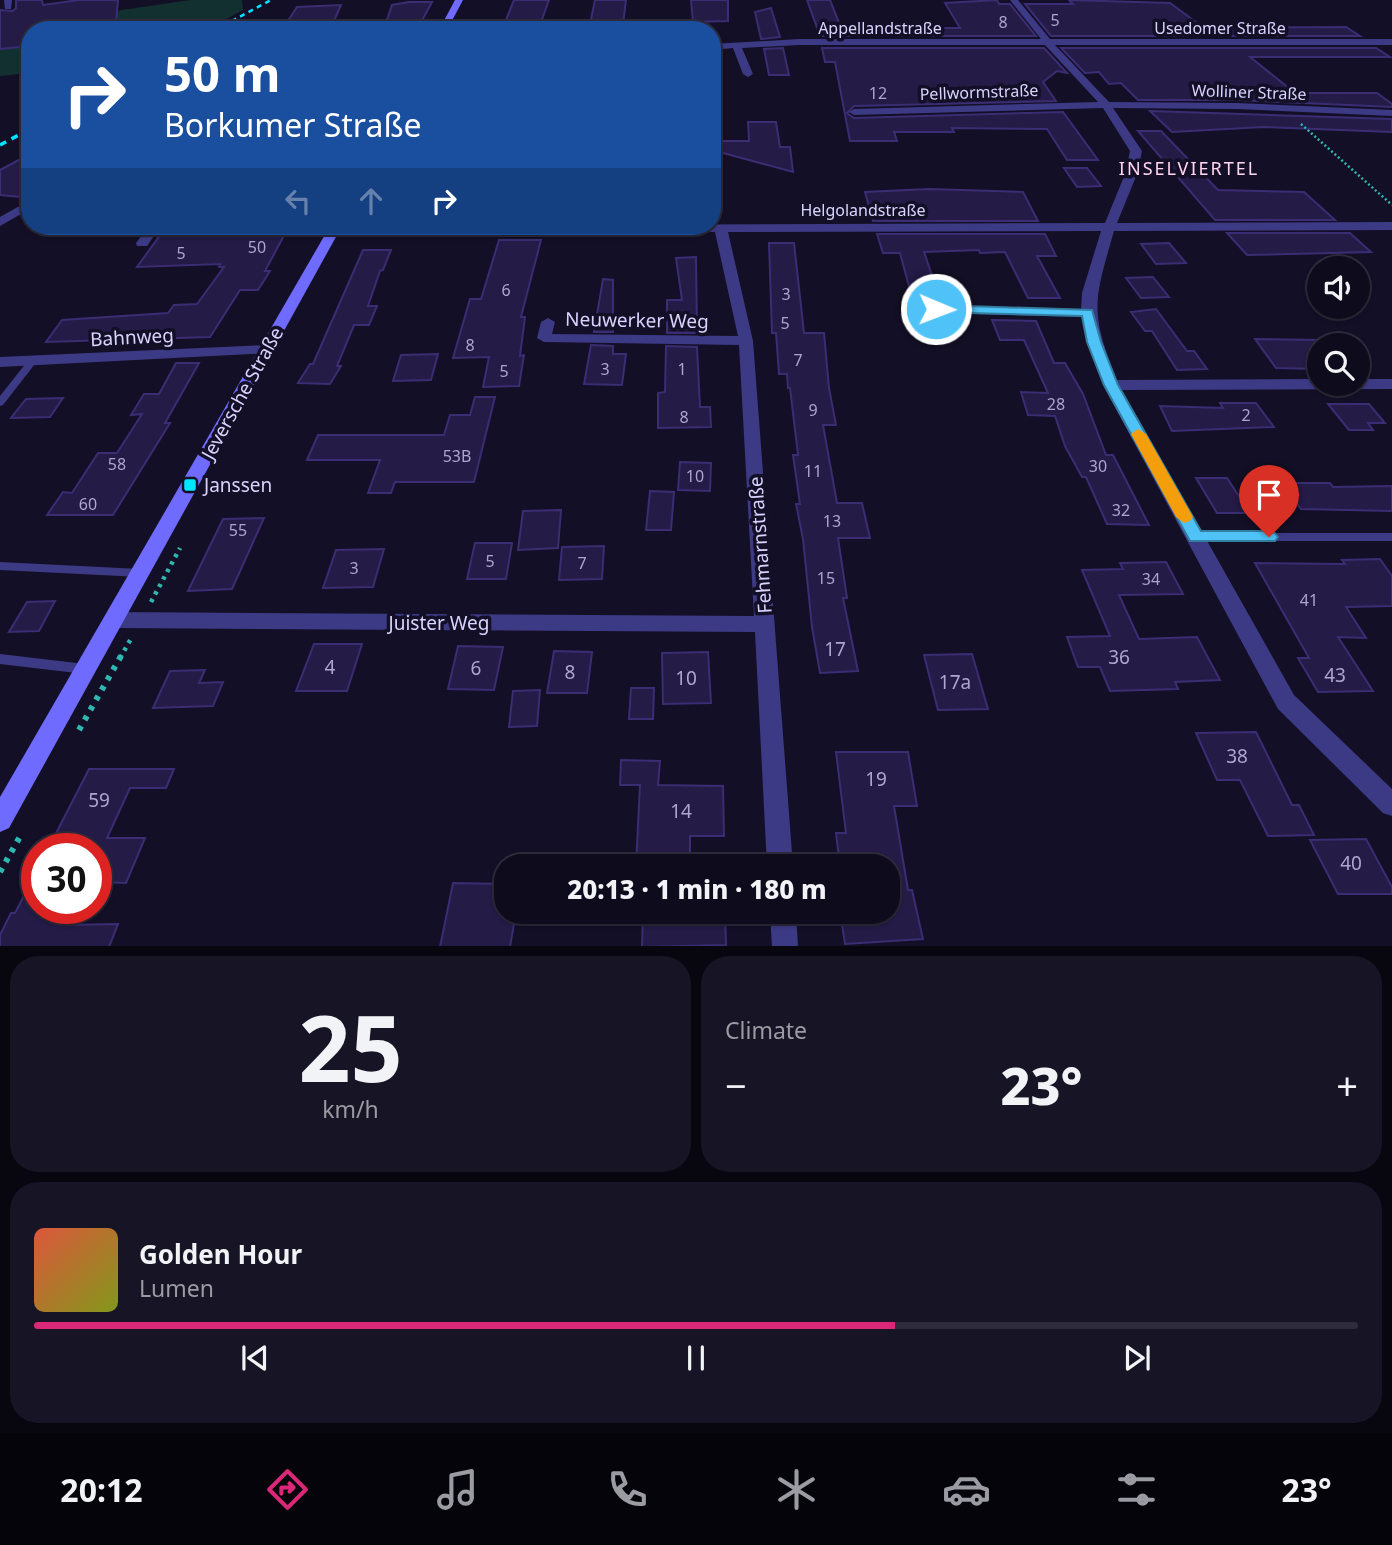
<!DOCTYPE html>
<html lang="en">
<head>
<meta charset="utf-8">
<style>
	:root { --surface:#0e0b1c; --page:#171425; --text:#f1f3f6; --muted:#9b9ba3; --line:#2e2b3b; --accent:#db2777 }
	body { margin:0; font-family:"Noto Sans",sans-serif; background:var(--page); color:var(--text); height:100vh; display:flex; flex-direction:column; font-size:26px; white-space:nowrap }
	* { box-sizing:border-box; margin:0 }
	p { font-size:23px; color:var(--muted) }
	.icon { flex:none; width:38px; height:38px; fill:none; stroke:currentColor; stroke-width:2; stroke-linecap:round; stroke-linejoin:round }
	.map { position:relative; height:946px; overflow:hidden }
	.sheet { display:flex; flex-direction:column; gap:10px; padding:10px; background:#08060f; flex:1 }
	.sheet>* { flex:none }
	.guide { position:absolute; left:21px; top:21px; width:700px; height:214px; border-radius:28px; box-shadow:0 2px 5px #0004,0 0 0 2px var(--line); background:#1a4fa0; color:#fff; overflow:hidden }
	.tools { position:absolute; left:1307px; top:256px; display:grid; gap:14px }
	.tools a { display:grid; place-items:center; width:63px; height:63px; border-radius:50%; background:var(--surface); box-shadow:0 2px 5px #0004,0 0 0 2px var(--line); font-size:35px }
	.speed { position:absolute; left:21px; top:833px; display:flex; gap:14px; font-size:35px; font-weight:700; text-align:center }
	.speed>* { display:grid; place-content:center; width:91px; height:91px; border-radius:50%; background:var(--surface); box-shadow:0 2px 5px #0004,0 0 0 2px var(--line); line-height:1 }
	.speed .limit { border:10px solid #d22; background:#fff; color:#111 }
	.pin { position:absolute; display:grid; place-items:center; width:60px; height:60px; color:#fff; margin:-72px -30px; border-radius:50% 50% 50% 0; rotate:-45deg; box-shadow:0 0 7px #0007 }
	.pin .icon { rotate:45deg }
	.me { position:absolute; width:77px; margin:-38px; rotate:91deg; stroke-linejoin:round; filter:drop-shadow(0 0 5px #0008) }
	.turn { display:flex; align-items:center; gap:24px; height:147px; padding:0 28px; font-size:32px }
	.turn .icon { width:91px; height:91px; stroke-width:2.5 }
	.turn b { display:block; font-size:49px; line-height:60px }
	.lanes { display:flex; align-items:center; height:66px; padding:0 28px; background:#0003; justify-content:center; gap:35px; direction:ltr }
	.lanes .off { opacity:.35 }
	.big { font-size:52px; font-weight:800; line-height:1.1 }
	.sheet .widget { flex:1; display:flex; flex-direction:column; justify-content:center; gap:10px; min-width:0; padding:0 24px; border-radius:28px; background:var(--page) }
	.sheet .dial { align-items:center; gap:0 }
	.dial b { font-size:91px; line-height:1 }
	.song { display:flex; align-items:center; gap:21px }
	.cover { width:84px; height:84px; border-radius:10px; background:linear-gradient(135deg,hsl(10 70% 55%),hsl(70 70% 35%)) }
	.played { height:7px; border-radius:4px; background:linear-gradient(90deg,var(--accent) 65%,var(--line) 65%) }
	.keys { display:flex; justify-content:space-around; direction:ltr }
	.heat { display:flex; justify-content:space-between; align-items:center; font-size:38px; direction:ltr }
	.sheet .tiles { flex:1; display:grid; gap:10px; grid-template-columns:1fr 1fr }
	.widget:last-child { grid-column:span 2 }
	.trip { position:absolute; left:494px; top:854px; width:406px; height:70px; border-radius:28px; background:var(--surface); box-shadow:0 2px 5px #0004,0 0 0 2px var(--line); font-weight:800; line-height:70px; text-align:center }
	.dock { display:flex; height:112px; justify-content:space-around; align-items:center; background:#06040b; color:var(--muted) }
	.dock .icon { width:49px; height:49px }
	.dock .selected { color:var(--accent) }
	.dock b { font-size:32px; color:var(--text) }
	.map>svg:first-child { display:block }
</style>
</head>
<body>
<div class="map">
<svg width="1392" height="947" viewBox="0 0 1392 947">
	<rect width="100%" height="100%" fill="#130f26"/>
	<!-- green -->
	<path fill="#12302f" d="M190,0h52l1,10 -37,20h-176v43l-30,3v-48z"/>
	<!-- building -->
	<g fill="#241b47" stroke="#3b2d73" stroke-width="2">
		<path d="M16,0h26l1,5 36,-5h39l-2,24 -45,6h-41v16l-30,3v-39l13,1 3,-3z"/>
		<path d="M514,0h35l-9,25h-36z"/>
		<path d="M595,0h31l-3,24h-33z"/>
		<path d="M691,0h37v21l-35,1z"/>
		<path d="M807,0h23l10,25 69,-1 2,4h49l-15,-25 52,-3 2,4h11l26,32h-216z"/>
		<path d="M1069,0l101,3 34,25 142,-1 14,9h-309l-26,-32h48z"/>
		<path d="M409,2h23l-14,26 -34,1 8,-24z"/>
		<path d="M341,5l-11,25h-48l15,-23z"/>
		<path d="M771,8l9,29 -19,2 -6,-27z"/>
		<path d="M783,48l6,27h-20l-5,-26z"/>
		<path d="M822,48h222l23,25 -10,-2 -14,11 13,19 -202,5 -7,7 7,5 209,-6 35,48h-31l-20,-31 -95,-1 2,4h-60l3,9h-47l-15,-79h-10z"/>
		<path d="M1061,48h315l14,9h-140l45,36h82l15,11v3l-156,-7h-98l-17,-17 -12,1 -10,-12 -14,1z"/>
		<path d="M1150,111l242,8v13l-128,-5 -92,5z"/>
		<path d="M748,122h28l4,25h10l3,25 -81,-22v-9h37z"/>
		<path d="M1138,131h23l57,59 86,2 31,28h-120z"/>
		<path d="M30,154v44l-30,-3v-25z"/>
		<path d="M1064,168h23l14,18 -24,1z"/>
		<path d="M929,189l94,3 15,29h-165l-8,-29z"/>
		<path d="M197,226h92l-24,45h5l-12,19h-18l-30,47 -164,5 16,-22 106,-7 6,-8 23,-1 27,-37h-5l1,-3 -83,3 29,-40z"/>
		<path d="M1227,233h123l21,19 -124,3z"/>
		<path d="M877,234h168l11,22h-19l23,42h-32l-23,-46 -25,1 -1,-3 -55,2 17,50 -28,-1 -13,-48h-17z"/>
		<path d="M499,240h42l-20,77h4l-5,39 4,-1 -5,31 -36,1 6,-30 -36,1 17,-59h11z"/>
		<path d="M769,243h25l10,90h20l5,55 7,37h-13l14,78h25l8,35h-32l9,60h-4l15,73 -38,2 -8,-46 -9,-88 -7,-35h4l-7,-49h5l-8,-67h-2l-1,-14h-8l-3,-41h-4z"/>
		<path d="M1169,243l17,20 -30,1 -15,-20z"/>
		<path d="M363,250h28l-8,20 -3,1 -12,35h9l-8,19h-15l-17,41h4l-11,18 -32,-1 12,-19h3z"/>
		<path d="M696,257l1,76h-30v-33h15l-6,-42z"/>
		<path d="M1153,277l16,20 -28,1 -15,-20z"/>
		<path d="M603,279l10,1v52h-19z"/>
		<path d="M1156,309l31,42h7l13,18 -30,1 -25,-39h-7l-14,-19z"/>
		<path d="M992,320l44,1 18,42h11l18,31 23,61h7l36,70 -42,-1 -21,-47h-4l-17,-31 -10,-30 -27,-1 -7,-23 27,1 -24,-53h-24z"/>
		<path d="M1255,339l65,1v29l-44,-1z"/>
		<path d="M591,345l22,1v8h13l-4,31 -38,-1z"/>
		<path d="M666,346l31,1 3,60h10l1,20 -53,1v-35l7,-1z"/>
		<path d="M438,354l-7,26 -38,1 8,-26z"/>
		<path d="M176,363h23l-34,60h5l-57,92h-66l16,-23 9,1 26,-40h19l25,-39 -11,1 13,-21h15z"/>
		<path d="M475,397h20l-21,85h-79l-4,11h-23l12,-33h-73l11,-25h126l6,-20h20z"/>
		<path d="M63,398l-13,19 -39,1 15,-19z"/>
		<path d="M1220,403h36l18,24 -102,4 -12,-25 63,2z"/>
		<path d="M1328,404h41l16,19h-17l5,7h-24z"/>
		<path d="M680,462l31,1 -1,28 -32,-1z"/>
		<path d="M1196,478h31l23,35h-33z"/>
		<path d="M1283,483h47l3,4 59,-1v25l-91,-2z"/>
		<path d="M650,491l24,1 -3,38h-25z"/>
		<path d="M561,510l-3,38 -40,2 5,-39z"/>
		<path d="M264,518l-32,71 -44,2 35,-72z"/>
		<path d="M475,543h37l-6,36h-39z"/>
		<path d="M604,546l-2,33 -43,1 3,-33z"/>
		<path d="M384,549l-11,38 -50,1 13,-38z"/>
		<path d="M1380,559l12,17v30l-46,1 20,31 -28,-1 35,54 -55,1 -20,-34h11l-54,-95 90,1 -3,-4z"/>
		<path d="M1166,562l17,32 -64,1 20,44 58,-2 23,43 -45,2 3,7 -68,2 -10,-24h-22l-11,-30 43,-1 -28,-66 41,-1 -3,-6z"/>
		<path d="M55,601l-16,30 -30,1 18,-30z"/>
		<path d="M314,644h48l-15,47h-51z"/>
		<path d="M458,646l45,1 -9,43 -46,-1z"/>
		<path d="M554,651l38,1 -5,41h-40z"/>
		<path d="M708,652l3,51 -48,1 -1,-51z"/>
		<path d="M972,654l16,55 -50,1 -14,-55z"/>
		<path d="M205,670l-6,13 24,-1 -10,24 -60,2 17,-37z"/>
		<path d="M631,688h23l-1,31h-24z"/>
		<path d="M540,690l-3,36 -28,1 4,-36z"/>
		<path d="M1256,732l36,73h7l15,30 -46,1 -28,-56h-23l-21,-47z"/>
		<path d="M836,752h72l9,54h-23l14,84h4l11,49 -78,5 -5,-32h47v-46h-47l-4,-33h10z"/>
		<path d="M621,760l39,1 -2,24 65,1 1,50h-34v30h-54l4,-81h-20z"/>
		<path d="M89,769h85l-8,19h-36l-23,50h38l-19,45 -30,-1v-33h-48z"/>
		<path d="M1366,839l26,48v7h-54l-28,-54z"/>
		<path d="M37,871v42l34,-1 -6,13 53,-1 -9,23h-109v-12l11,-22h4z"/>
		<path d="M453,883l53,1v28h10l-6,35h-70z"/>
		<path d="M643,912h82l1,33 -84,2z"/>
	</g>
	<g fill="none" stroke-linecap="round" stroke-linejoin="round">
		<!-- path-far2 -->
		<path stroke="#2fb8b0" stroke-width="2.5" stroke-dasharray="2 2.5" stroke-linecap="butt" d="M1301,124l91,81"/>
		<!-- path-far1 -->
		<g stroke="#2fb8b0" stroke-width="4.5" stroke-dasharray="3.5 5" stroke-linecap="butt">
			<path d="M151,602l29,-54"/>
			<path d="M120,658l12,-21"/>
		</g>
		<!-- path -->
		<g stroke="#2fb8b0" stroke-width="6" stroke-dasharray="4.5 7" stroke-linecap="butt">
			<path d="M79,730l42,-74"/>
			<path d="M0,872l22,-39"/>
		</g>
		<!-- lane -->
		<g fill="#3d3a85" fill-rule="evenodd">
			<path d="M33,357l5,3 -35,45 -3,1v-10l30,-38z"/>
			<path d="M1196,533h196v8h-196l-4,-1 -2,-3 2,-3z"/>
			<path d="M0,562l140,7 4,1 2,3 -2,3 -4,1 -140,-7z"/>
			<path d="M0,654l85,10 5,1 1,4 -1,4 -5,1 -85,-10z"/>
		</g>
		<!-- street -->
		<g fill="#3d3a85" fill-rule="evenodd">
			<path d="M4,0h8l-1,9h-6z"/>
			<path d="M1010,0h8l32,39h342v6h-337l54,57 127,1 156,7v6l-156,-7 -123,-1 29,43 -5,23 -20,49 275,-1v8l-278,1c-20,70 -25,80 3,149l203,-1v4h38v-4h34v10l-270,1 172,305 98,94v27l-9,-3 -105,-104 -175,-324 -16,-43 -5,-25 -146,-4 -7,-4 7,-4 145,4 1,-16 19,-62 -373,1 25,109 40,525h-26l-12,-234 -642,-4 -7,-2 -3,-6 3,-6 7,-2 641,4 -15,-271 -195,-3 -7,-4 4,-16 7,-4 7,4 -3,12 186,2 -23,-104 -381,2 -6,-4 6,-4 771,-3 20,-49 5,-23 -27,-43 -249,7 -5,-3 5,-3 244,-7 -53,-57h-246l-57,3 11,26 -5,3 -5,-3 -10,-26 -21,2v-6l87,-5h242z"/>
			<path d="M30,200v9l-30,17v-9z"/>
			<path d="M149,226h12l-14,20h-10l-1,-3z"/>
			<path d="M266,345l5,2 3,3 -3,3 -271,14v-10z"/>
			<path d="M770,912h26l2,35h-26z"/>
		</g>
		<!-- secondary -->
		<g fill="#6f6bff" fill-rule="evenodd">
			<path d="M455,0h8l-16,30h-8z"/>
			<path d="M330,226h12l-333,602 -9,4v-35z"/>
		</g>
		<!-- rail-far1 -->
		<path stroke="#00e5ff" stroke-width="2.5" stroke-dasharray="5 4.5" stroke-linecap="butt" d="M215,30l56,-30"/>
		<!-- rail -->
		<path stroke="#00e5ff" stroke-width="3.5" stroke-dasharray="7 6" stroke-linecap="butt" d="M0,145l30,-16"/>
	</g>
	<!-- route -->
	<path fill="#4fc3f7" stroke="#337fa1" stroke-width="2" d="M936,305l156,5 9,32 17,43 83,146h68l6,2 3,4 -3,4h-85l-86,-156 -17,-43 -5,-26 -151,-4 -2,-3z"/>
	<!-- slow -->
	<path fill="#f59e0b" d="M1138,429l8,5 47,83 -3,4 -6,2 -8,-6 -45,-83z"/>
	<!-- markers -->
	<rect fill="#00e5ff" stroke="#130f26" stroke-width="2.5" x="183" y="478" width="14" height="14" rx="3.5"/>
	<g text-anchor="middle" dominant-baseline="central" stroke-width="7" stroke-linejoin="round" paint-order="stroke">
		<!-- number labels -->
		<g font-size="16" fill="#aca6d1">
			<text x="1055" y="20">5</text>
			<text x="1003" y="22">8</text>
			<text x="878" y="93">12</text>
			<text x="257" y="247">50</text>
			<text x="181" y="253">5</text>
			<text x="506" y="290">6</text>
			<text x="786" y="294">3</text>
			<text x="785" y="323">5</text>
			<text x="470" y="345">8</text>
			<text x="798" y="360">7</text>
			<text x="605" y="369">3</text>
			<text x="682" y="369">1</text>
			<text x="504" y="371">5</text>
			<text x="1056" y="404">28</text>
			<text x="813" y="410">9</text>
			<text x="1246" y="415">2</text>
			<text x="684" y="417">8</text>
			<text x="457" y="456">53B</text>
			<text x="117" y="464">58</text>
			<text x="1098" y="466">30</text>
			<text x="813" y="471">11</text>
			<text x="695" y="476">10</text>
			<text x="88" y="504">60</text>
			<text x="1121" y="510">32</text>
			<text x="832" y="521">13</text>
			<text x="238" y="530">55</text>
			<text x="490" y="561">5</text>
			<text x="582" y="563">7</text>
			<text x="354" y="568">3</text>
			<text x="826" y="578">15</text>
			<text x="1151" y="579">34</text>
			<text x="1309" y="600">41</text>
		</g>
		<!-- far-street labels -->
		<g font-size="16" fill="#d9d4ff" stroke="#130f26">
			<text x="880" y="28">Appellandstraße</text>
			<text x="1220" y="28">Usedomer Straße</text>
			<text transform="translate(979 92) rotate(-2)">Pellwormstraße</text>
			<text transform="translate(1249 92) rotate(2)">Wolliner Straße</text>
			<text x="863" y="210">Helgolandstraße</text>
		</g>
		<!-- far-neighbourhood labels -->
		<g font-size="18" letter-spacing="2" fill="#ffd6f0" stroke="#130f26">
			<text x="1189" y="168">INSELVIERTEL</text>
		</g>
		<!-- street labels -->
		<g font-size="19" fill="#d9d4ff" stroke="#130f26">
			<text transform="translate(637 320) rotate(1)">Neuwerker Weg</text>
			<text transform="translate(132 337) rotate(-3)">Bahnweg</text>
			<text transform="translate(242 393) rotate(-61)">Jeversche Straße</text>
			<text transform="translate(760 545) rotate(-94)">Fehmarnstraße</text>
			<text x="439" y="623">Juister Weg</text>
		</g>
		<!-- poi labels -->
		<g font-size="19" fill="#d9d4ff" stroke="#130f26" text-anchor="start">
			<text x="204" y="485">Janssen</text>
		</g>
		<!-- near-number labels -->
		<g font-size="19" fill="#aca6d1">
			<text x="835" y="649">17</text>
			<text x="1119" y="657">36</text>
			<text x="330" y="667">4</text>
			<text x="476" y="668">6</text>
			<text x="570" y="672">8</text>
			<text x="1335" y="675">43</text>
			<text x="686" y="678">10</text>
			<text x="955" y="682">17a</text>
			<text x="1237" y="756">38</text>
			<text x="876" y="779">19</text>
			<text x="99" y="800">59</text>
			<text x="681" y="811">14</text>
			<text x="1351" y="863">40</text>
		</g>
	</g>
</svg>
<div class="tools">
<a><svg class="icon" aria-label="sound" viewBox="0 0 24 24"><path d="M4 9h4l5-4v14l-5-4H4zM17 9q2 3 0 6"/></svg></a>
<a><svg class="icon" aria-label="search" viewBox="0 0 24 24"><circle cx="10" cy="10" r="6"/><path d="M15 15l6 6"/></svg></a>
</div>
<div class="speed"><div class="limit">30</div></div>
<div class="pin" style="left:1269px;top:537px;background:#d93025"><svg class="icon" aria-label="arrive" viewBox="0 0 24 24"><path d="M6 21V4h12l-3 4 3 4H6"/></svg></div>
<svg class="me" style="left:936px;top:309px" viewBox="-20 -20 40 40"><circle r="17" fill="#4fc3f7" stroke="#fff" stroke-width="3"/><path d="M0-11L8 9 0 5-8 9z" fill="#fff"/></svg>
<div class="trip">20:13 · 1 min · 180 m</div>
<div class="guide">
<div class="turn"><svg class="icon" aria-label="right" viewBox="0 0 24 24"><path d="M7 20v-9h11M14 6l5 5-5 5"/></svg><div><b>50 m</b>Borkumer Straße</div></div>
<div class="lanes"><svg class="icon off" aria-label="left" viewBox="0 0 24 24"><path d="M17 20v-9H6M10 6l-5 5 5 5"/></svg><svg class="icon off" aria-label="ahead" viewBox="0 0 24 24"><path d="M12 20V5M6 11l6-6 6 6"/></svg><svg class="icon" aria-label="right" viewBox="0 0 24 24"><path d="M7 20v-9h11M14 6l5 5-5 5"/></svg></div>
</div>
</div>
<section class="sheet">
<div class="tiles">
<div class="widget dial"><b>25</b><p>km/h</p></div>
<div class="widget"><p>Climate</p>
<div class="heat"><a>−</a><b class="big">23°</b><a>+</a></div>
</div>
<div class="widget">
<div class="song"><i class="cover"></i><div><b>Golden Hour</b><p>Lumen</p></div></div>
<div class="played"></div>
<div class="keys"><svg class="icon" aria-label="previous" viewBox="0 0 24 24"><path d="M18 5L8 12l10 7zM5 5v14"/></svg><svg class="icon" aria-label="pause" viewBox="0 0 24 24"><path d="M8 5v14M16 5v14"/></svg><svg class="icon" aria-label="next" viewBox="0 0 24 24"><path d="M6 5l10 7-10 7zM19 5v14"/></svg></div>
</div>
</div>
</section>
<nav class="dock">
<b>20:12</b>
<svg class="icon selected" aria-label="directions" viewBox="0 0 24 24"><path d="M12 3l9 9-9 9-9-9zM9 14v-3h6M13 9l2 2-2 2"/></svg>
<svg class="icon" aria-label="music" viewBox="0 0 24 24"><path d="M9 18V5l10-2v13"/><circle cx="6" cy="18" r="3"/><circle cx="16" cy="16" r="3"/></svg>
<svg class="icon" aria-label="phone" viewBox="0 0 24 24"><path d="M5 4h4l2 5-3 2q2 4 5 5l2-3 5 2v4C11 20 4 13 5 4z"/></svg>
<svg class="icon" aria-label="climate" viewBox="0 0 24 24"><path d="M12 3v18M4 7l16 10M4 17L20 7"/></svg>
<svg class="icon" aria-label="car" viewBox="0 0 24 24"><path d="M5 17H2v-5l4-1 3-4h7l3 4 3 1v5h-3M9 17h6M6 11h13"/><circle cx="7" cy="17" r="2"/><circle cx="17" cy="17" r="2"/></svg>
<svg class="icon" aria-label="filters" viewBox="0 0 24 24"><path d="M4 7h16M4 17h16"/><circle cx="9" cy="7" r="2"/><circle cx="15" cy="17" r="2"/></svg>
<b>23°</b>
</nav>
</body>
</html>
